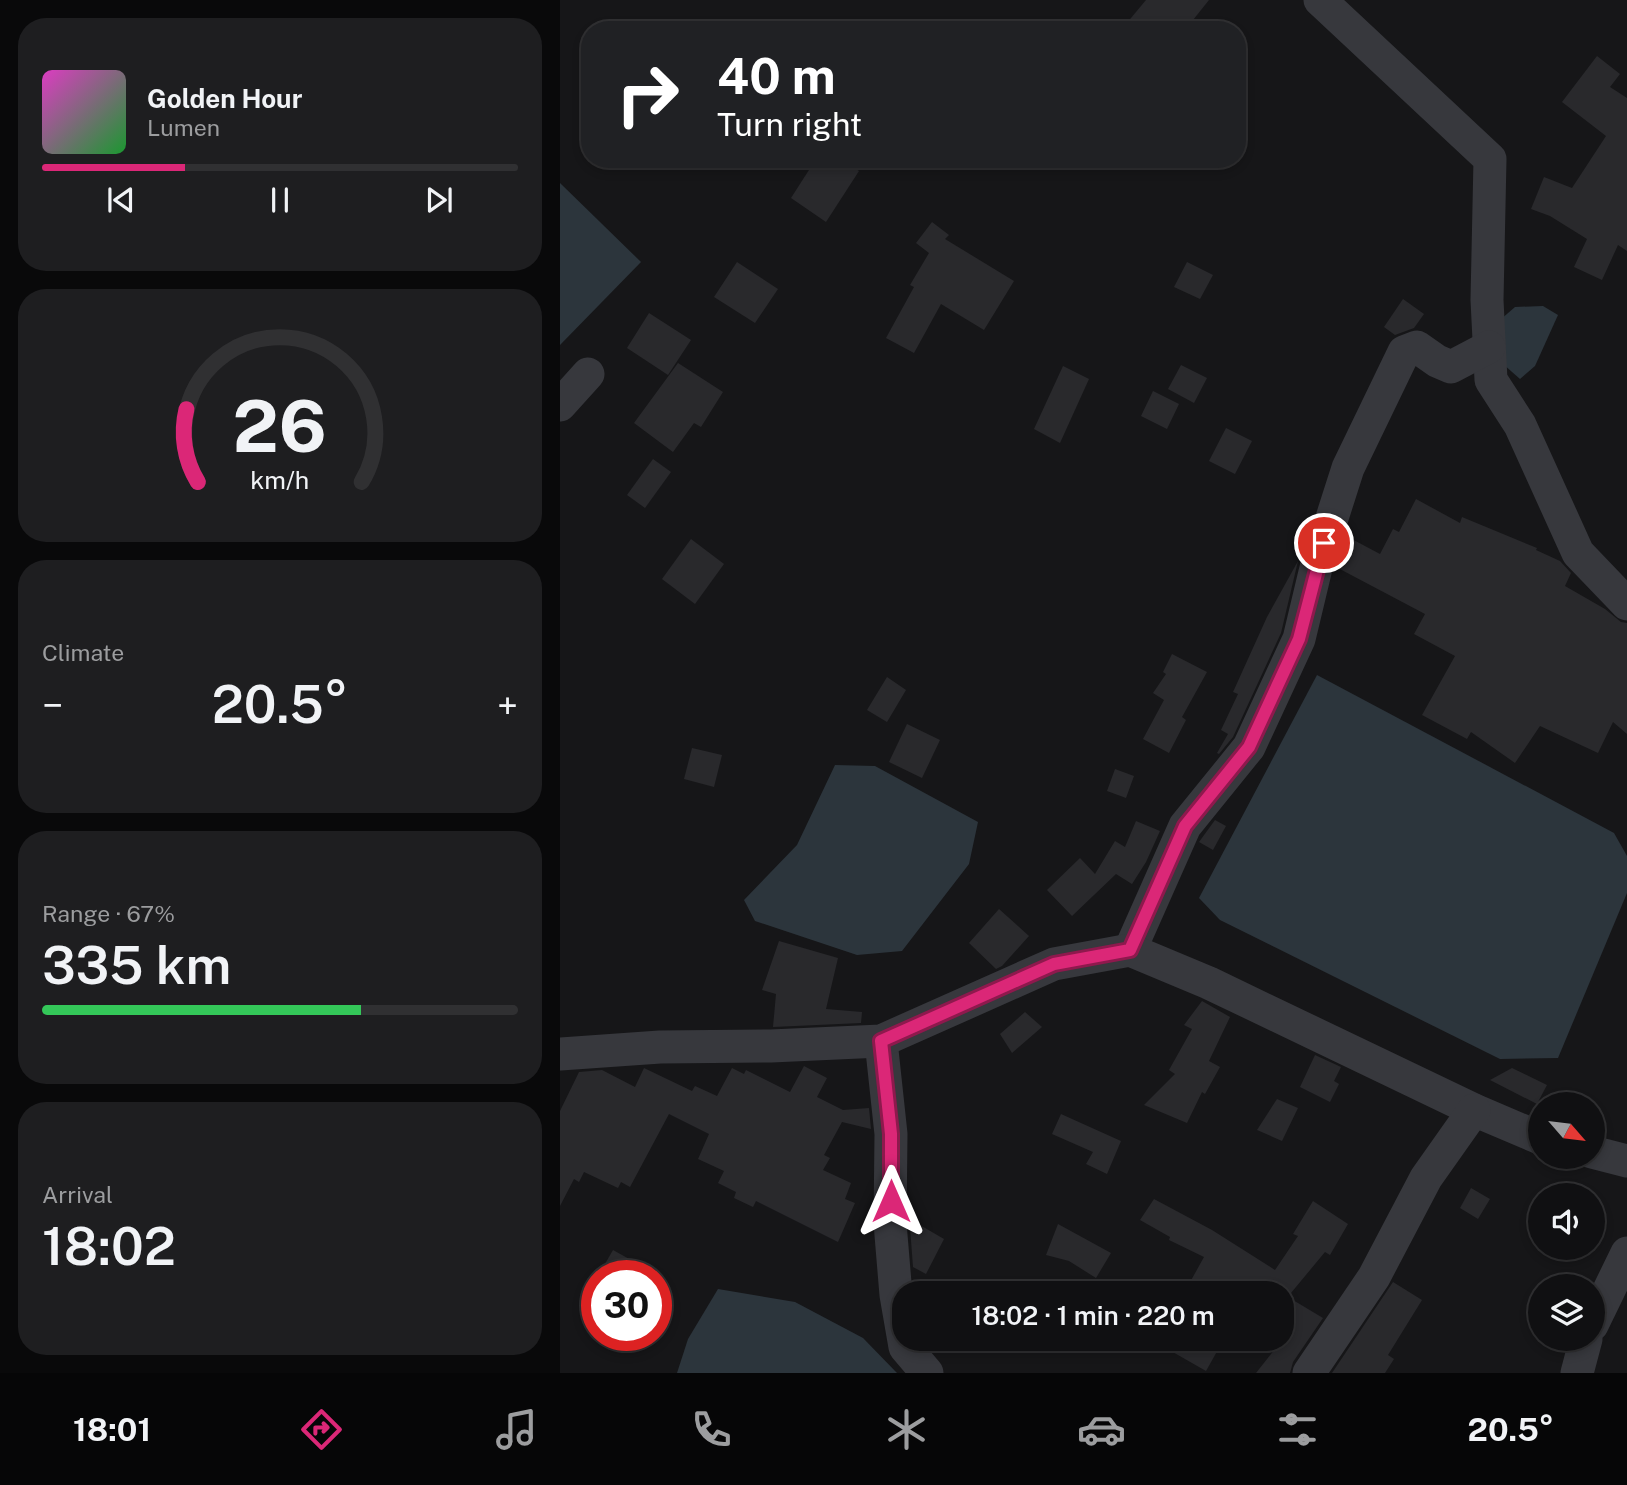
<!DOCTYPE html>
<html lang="en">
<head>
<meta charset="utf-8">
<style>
	:root { --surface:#101012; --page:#1e1e20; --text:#f1f3f6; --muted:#9c9d9f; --line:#303032; --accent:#db2777 }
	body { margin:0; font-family:"Public Sans",sans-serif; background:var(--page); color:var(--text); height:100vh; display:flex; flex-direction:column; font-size:26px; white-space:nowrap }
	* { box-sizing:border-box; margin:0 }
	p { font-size:23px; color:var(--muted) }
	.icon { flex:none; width:38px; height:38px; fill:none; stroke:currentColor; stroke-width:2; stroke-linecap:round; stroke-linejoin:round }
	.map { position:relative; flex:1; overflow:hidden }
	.side { display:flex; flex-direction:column; gap:18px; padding:18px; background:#09090a; width:560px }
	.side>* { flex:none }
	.guide { position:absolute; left:21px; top:21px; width:665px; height:147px; border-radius:28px; box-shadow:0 4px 10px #0003,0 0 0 2px var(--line); background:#202124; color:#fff; overflow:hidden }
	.needle { width:46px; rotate:118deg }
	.buttons { position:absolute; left:968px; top:1092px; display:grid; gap:14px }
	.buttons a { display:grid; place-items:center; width:77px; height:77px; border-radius:50%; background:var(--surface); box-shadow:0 4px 10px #0003,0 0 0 2px var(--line); font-size:35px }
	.speed { position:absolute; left:21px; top:1260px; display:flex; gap:14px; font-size:35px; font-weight:700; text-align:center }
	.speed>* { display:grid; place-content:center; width:91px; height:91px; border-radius:50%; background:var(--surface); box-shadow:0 4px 10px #0003,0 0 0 2px var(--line); line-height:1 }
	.speed .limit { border:10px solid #d22; background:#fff; color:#111 }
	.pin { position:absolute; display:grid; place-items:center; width:60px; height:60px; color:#fff; margin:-30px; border:4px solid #fff; border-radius:50%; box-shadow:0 2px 7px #0007 }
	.me { position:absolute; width:77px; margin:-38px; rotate:0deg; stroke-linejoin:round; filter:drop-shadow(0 0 5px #0008) }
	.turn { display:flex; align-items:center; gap:24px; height:147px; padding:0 21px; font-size:32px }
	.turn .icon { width:91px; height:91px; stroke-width:2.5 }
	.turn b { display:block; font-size:49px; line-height:60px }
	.big { font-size:52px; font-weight:600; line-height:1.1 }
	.side .card { flex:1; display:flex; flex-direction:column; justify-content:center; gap:10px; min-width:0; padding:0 24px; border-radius:28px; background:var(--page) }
	.side .dial { align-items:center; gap:0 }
	.dial svg { height:182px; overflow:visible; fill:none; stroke:var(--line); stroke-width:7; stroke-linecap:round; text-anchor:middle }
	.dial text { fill:var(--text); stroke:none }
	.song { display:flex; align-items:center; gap:21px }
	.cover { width:84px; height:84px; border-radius:10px; background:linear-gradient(135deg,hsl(310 70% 55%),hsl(130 70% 35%)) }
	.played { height:7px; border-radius:4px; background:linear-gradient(90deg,var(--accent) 30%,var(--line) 30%) }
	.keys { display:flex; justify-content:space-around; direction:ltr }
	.heat { display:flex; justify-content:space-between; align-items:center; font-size:38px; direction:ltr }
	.charge { height:10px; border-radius:5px; background:linear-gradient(90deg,#34c759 67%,var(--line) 0) }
	.trip { position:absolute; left:332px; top:1281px; width:402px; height:70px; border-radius:28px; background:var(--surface); box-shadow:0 4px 10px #0003,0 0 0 2px var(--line); font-weight:600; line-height:70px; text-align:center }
	.tabs { display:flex; height:112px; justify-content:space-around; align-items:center; background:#060607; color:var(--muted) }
	.tabs .icon { width:49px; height:49px }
	.tabs .active { color:var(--accent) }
	.tabs b { font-size:32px; color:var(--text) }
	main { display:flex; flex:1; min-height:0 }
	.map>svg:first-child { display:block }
</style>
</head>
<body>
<main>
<section class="side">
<div class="card">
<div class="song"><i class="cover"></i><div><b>Golden Hour</b><p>Lumen</p></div></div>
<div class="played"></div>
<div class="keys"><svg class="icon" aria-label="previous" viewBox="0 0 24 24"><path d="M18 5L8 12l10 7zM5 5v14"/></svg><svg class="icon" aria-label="pause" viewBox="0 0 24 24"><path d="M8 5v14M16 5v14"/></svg><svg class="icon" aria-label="next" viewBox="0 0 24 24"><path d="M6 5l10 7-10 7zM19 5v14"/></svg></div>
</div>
<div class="card dial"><svg viewBox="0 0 100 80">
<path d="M14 69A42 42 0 1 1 86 69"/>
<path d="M14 69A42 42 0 0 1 9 37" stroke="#db2777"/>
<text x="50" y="56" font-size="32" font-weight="700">26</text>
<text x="50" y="72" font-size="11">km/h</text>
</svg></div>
<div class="card"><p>Climate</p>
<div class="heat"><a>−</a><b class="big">20.5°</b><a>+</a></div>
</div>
<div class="card"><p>Range · 67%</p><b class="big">335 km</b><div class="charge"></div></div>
<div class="card"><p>Arrival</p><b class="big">18:02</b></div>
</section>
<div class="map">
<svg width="1067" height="1373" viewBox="0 0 1067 1373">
	<rect width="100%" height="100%" fill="#161618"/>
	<!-- water -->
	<g fill="#2c353c">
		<path d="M0,183l81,79 -81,83z"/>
		<path d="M983,306l15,9 -23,51 -15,13 -17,-15 -3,-44 15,-13z"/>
		<path d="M757,675l297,158 13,23v37l-69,165 -58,1 -280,-139 -21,-22z"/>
		<path d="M275,765l40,1 103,56 -9,42 -67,87 -45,4 -102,-34 -11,-21 53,-55z"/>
		<path d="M158,1289l77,13 68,36 34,35h-220l11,-34z"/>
	</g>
	<!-- building -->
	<g fill="#29292c">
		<path d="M586,0h63l-24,30h-64z"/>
		<path d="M1037,56l23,18 -10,13 17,11v153l-9,-6 -16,35 -28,-13 13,-28 -37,-23 -19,-7 13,-32 28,11 34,-52 -44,-34z"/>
		<path d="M256,159h26l17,12 -33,51 -35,-24z"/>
		<path d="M372,222l17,13 -4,4 69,42 -30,49 -43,-26 -27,49 -28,-15 28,-51 -4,-2 19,-32 -13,-10z"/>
		<path d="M177,262l41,27 -23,34 -41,-26z"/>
		<path d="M627,262l26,13 -13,24 -26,-12z"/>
		<path d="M843,299l21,15 -10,14 -19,7 -11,-8z"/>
		<path d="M89,313l42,27 -23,35 -41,-27z"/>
		<path d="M118,363l45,29 -22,35 -7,-4 -21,29 -39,-29z"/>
		<path d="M621,365l26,13 -13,25 -26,-14z"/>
		<path d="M503,366l26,13 -29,64 -26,-14z"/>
		<path d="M593,391l26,13 -12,25 -26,-13z"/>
		<path d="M666,428l26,13 -17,33 -26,-13z"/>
		<path d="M93,459l18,13 -26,36 -18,-13z"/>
		<path d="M856,499l44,24 2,-6 75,31 -1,2 24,11 11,12 -6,13 40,23 16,13 6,1v111l-14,-12 -15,31 -58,-27 -25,37 -44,-31 -4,7 -45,-24 33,-59 -41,-22 11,-20 -89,-47 12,-30 32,17 13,-25 6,3z"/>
		<path d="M131,539l33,25 -29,40 -33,-25z"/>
		<path d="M738,561l-17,72 -48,104 -14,17 -2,-1 11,-19 -7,-4 17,-36 -5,-2 34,-75z"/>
		<path d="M612,654l35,18 -25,45 4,3 -17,33 -26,-14 21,-39 -11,-7 13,-19 -3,-2z"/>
		<path d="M327,677l19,13 -19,32 -20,-12z"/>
		<path d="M347,724l33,16 -18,38 -33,-16z"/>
		<path d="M132,748l30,7 -8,32 -30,-8z"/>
		<path d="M555,769l19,7 -8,22 -19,-7z"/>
		<path d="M655,820l11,6 -13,24 -14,-8z"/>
		<path d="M576,821l24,10 -14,31 -14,22 -16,-10 -44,42 -25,-26 33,-32 15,16 20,-33 10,6z"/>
		<path d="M439,909l30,27 -27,30 -6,3 -27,-26z"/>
		<path d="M219,941l59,17 -12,51 36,3 -1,11 -88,4 3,-33 -14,-4z"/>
		<path d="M642,1001l28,16 -21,44 11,6 -15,27 -3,-2 -15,31 -43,-18 31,-31 -6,-4 23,-41 -8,-4z"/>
		<path d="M465,1012l17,15 -30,26 -12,-19z"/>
		<path d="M755,1055l26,12 -7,14 5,3 -9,18 -30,-15z"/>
		<path d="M244,1066l23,12 -10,19 26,13 26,-2 2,21 -29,-7 -18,33 6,3 -7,12 28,13 -6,16 10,4 -17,39 -82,-41 -3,6 -19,-9 2,-6 -18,-9 6,-12 -26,-12 11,-25 -40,-20 -39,73 -9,-5 -3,6 -34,-16 -5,10 -5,-3 -14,27v-95l19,-39 23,-2 33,17 9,-19 48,23 3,-5 22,10 15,-28 12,6 2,-4 44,22z"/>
		<path d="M952,1068l35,17 -10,19 -47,-24z"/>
		<path d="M717,1099l21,9 -16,33 -25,-11z"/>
		<path d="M501,1114l60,27 -14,33 -21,-10 7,-12 -41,-18z"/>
		<path d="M911,1188l19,11 -12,20 -18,-11z"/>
		<path d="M594,1199l58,31 63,40 23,-34 -5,-2 20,-33 35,23 -18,31 -5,-3 -34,41h-107l20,-36 -35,-17 1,-3 -30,-17z"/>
		<path d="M353,1221l31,18 -18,35 -13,-7 -3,-40z"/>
		<path d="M498,1224l53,29 -15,25 -27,-17 -23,-6z"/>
		<path d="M53,1250l47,26h-62z"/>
		<path d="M833,1282l29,18 -34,55 6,4 -9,14h-53z"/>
		<path d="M723,1294l40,24 -30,44 -3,11h-34l27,-34z"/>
		<path d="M590,1339h74l-18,32z"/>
	</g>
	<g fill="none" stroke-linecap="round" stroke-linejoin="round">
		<!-- minor -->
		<g stroke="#37383d" stroke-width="33">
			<path d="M760,0l170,159 -3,141 4,80 29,45 58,128 49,51"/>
			<path d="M0,405l28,-31"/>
			<path d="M570,950l55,-124 64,-79 50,-108 17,-71 32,-100 56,-116 13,-5 20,14 14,6 38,-20"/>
			<path d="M321,1041l10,93 -1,89 6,72 9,52 22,26"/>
			<path d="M0,1054l100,-7 111,-1 110,-5 173,-77 76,-14 79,33 265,127 66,28"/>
			<path d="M1032,1152l35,9"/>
			<path d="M1032,1325l35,-72"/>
			<path d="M749,1373l65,-96 52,-99 48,-68"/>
			<path d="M1017,1373l9,-34"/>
		</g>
	</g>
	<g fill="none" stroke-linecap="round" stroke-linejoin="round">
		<!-- route casing -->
		<g stroke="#8e194d" stroke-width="18">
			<path id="route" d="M331,1201v-67l-10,-93 173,-77 76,-14 55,-124 64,-79 50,-108 25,-96"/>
		</g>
		<!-- route -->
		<use href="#route" stroke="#db2777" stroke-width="12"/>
	</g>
</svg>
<div class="buttons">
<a><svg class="needle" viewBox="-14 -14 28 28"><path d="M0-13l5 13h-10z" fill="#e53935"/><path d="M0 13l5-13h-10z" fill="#9c9d9f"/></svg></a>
<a><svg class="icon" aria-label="sound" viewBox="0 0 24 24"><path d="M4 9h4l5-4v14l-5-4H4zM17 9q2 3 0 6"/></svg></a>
<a><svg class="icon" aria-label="layers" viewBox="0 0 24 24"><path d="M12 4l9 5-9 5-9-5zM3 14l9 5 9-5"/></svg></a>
</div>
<div class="speed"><div class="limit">30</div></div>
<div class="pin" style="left:764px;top:543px;background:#d93025"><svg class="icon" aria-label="arrive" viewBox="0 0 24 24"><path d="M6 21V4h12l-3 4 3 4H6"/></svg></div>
<svg class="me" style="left:331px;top:1201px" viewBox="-20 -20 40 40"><path d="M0-17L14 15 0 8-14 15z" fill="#db2777" stroke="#fff" stroke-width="4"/></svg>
<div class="trip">18:02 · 1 min · 220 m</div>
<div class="guide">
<div class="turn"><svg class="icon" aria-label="right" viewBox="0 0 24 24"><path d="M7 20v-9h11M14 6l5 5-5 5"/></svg><div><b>40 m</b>Turn right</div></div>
</div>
</div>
</main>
<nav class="tabs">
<b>18:01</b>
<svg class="icon active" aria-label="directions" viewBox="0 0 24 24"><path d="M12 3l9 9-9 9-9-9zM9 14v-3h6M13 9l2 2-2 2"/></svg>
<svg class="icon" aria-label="music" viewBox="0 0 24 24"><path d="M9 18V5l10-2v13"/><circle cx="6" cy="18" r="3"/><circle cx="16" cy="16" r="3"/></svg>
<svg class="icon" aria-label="phone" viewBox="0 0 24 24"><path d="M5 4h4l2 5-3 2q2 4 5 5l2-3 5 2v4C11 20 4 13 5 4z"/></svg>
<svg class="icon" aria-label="climate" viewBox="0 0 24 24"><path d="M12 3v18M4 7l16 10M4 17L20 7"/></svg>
<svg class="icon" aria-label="car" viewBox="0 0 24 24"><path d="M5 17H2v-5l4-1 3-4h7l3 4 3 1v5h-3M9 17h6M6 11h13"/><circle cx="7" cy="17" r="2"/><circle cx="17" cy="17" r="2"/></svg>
<svg class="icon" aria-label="filters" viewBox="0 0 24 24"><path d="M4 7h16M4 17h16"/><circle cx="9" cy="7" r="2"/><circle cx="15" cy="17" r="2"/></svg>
<b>20.5°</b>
</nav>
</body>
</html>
